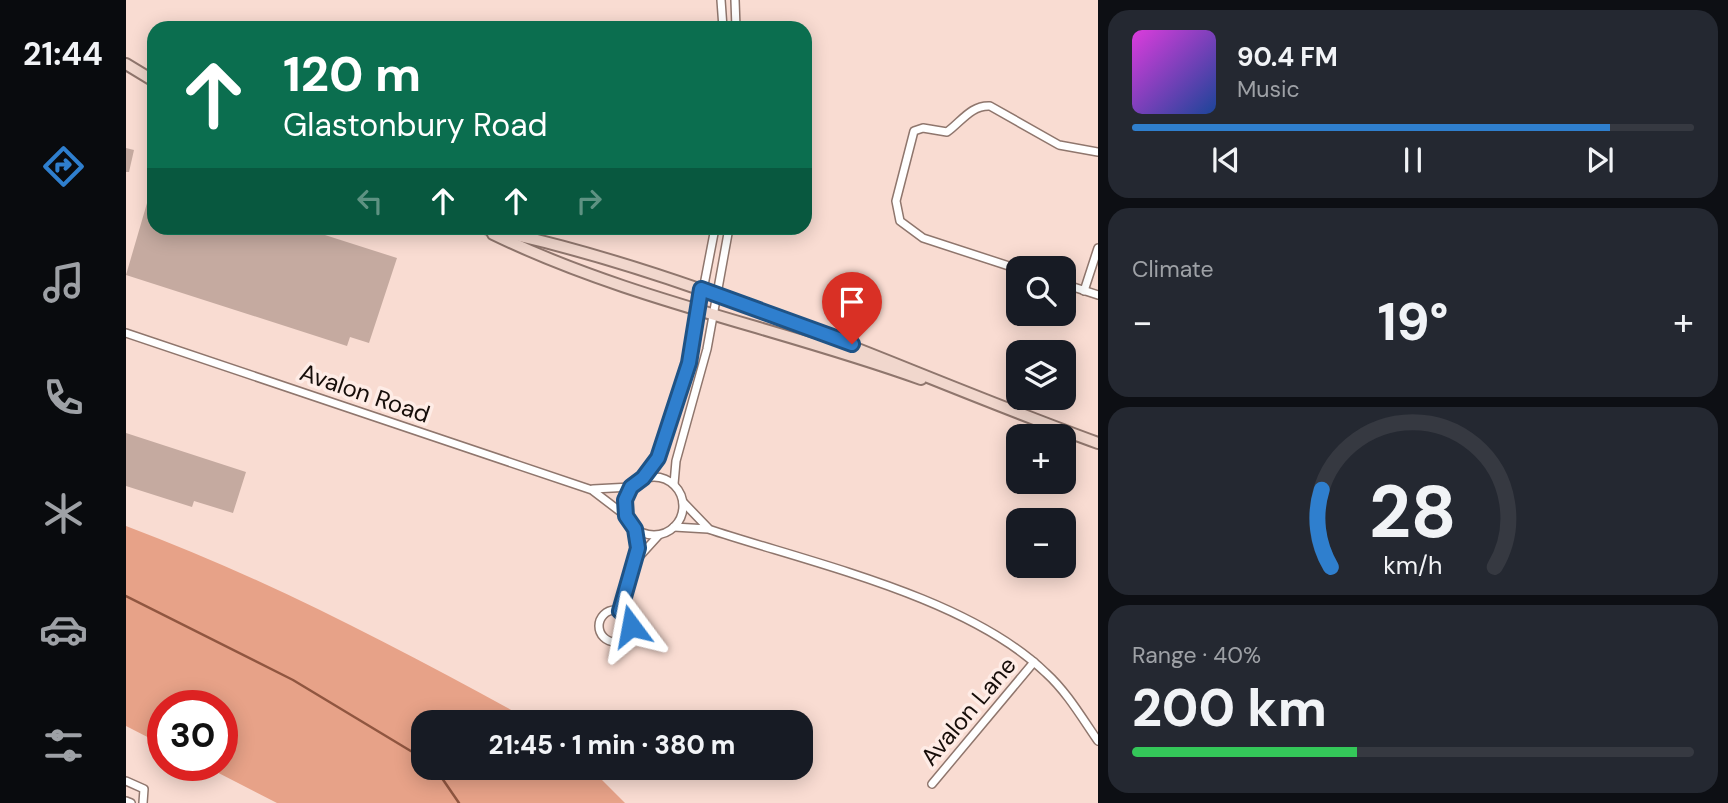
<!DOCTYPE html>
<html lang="en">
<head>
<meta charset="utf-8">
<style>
	:root { --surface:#171b24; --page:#242831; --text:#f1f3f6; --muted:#9ea1a6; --line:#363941; --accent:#2f7fce }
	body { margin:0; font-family:"DM Sans",sans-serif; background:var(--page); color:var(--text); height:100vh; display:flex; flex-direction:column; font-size:26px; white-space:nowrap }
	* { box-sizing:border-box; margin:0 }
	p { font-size:23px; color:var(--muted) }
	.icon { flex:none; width:38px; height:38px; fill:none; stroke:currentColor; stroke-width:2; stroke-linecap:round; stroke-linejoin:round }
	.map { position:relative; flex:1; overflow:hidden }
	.drawer { display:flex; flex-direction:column; gap:10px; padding:10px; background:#0d0f14; width:630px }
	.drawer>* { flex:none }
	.top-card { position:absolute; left:21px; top:21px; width:665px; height:214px; border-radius:21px; box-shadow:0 4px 18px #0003; background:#0b6e4f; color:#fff; overflow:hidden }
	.fabs { position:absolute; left:880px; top:256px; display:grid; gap:14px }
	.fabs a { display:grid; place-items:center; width:70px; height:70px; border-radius:14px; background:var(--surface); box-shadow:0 4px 18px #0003; font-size:35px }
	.speed { position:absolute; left:21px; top:690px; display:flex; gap:14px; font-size:35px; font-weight:700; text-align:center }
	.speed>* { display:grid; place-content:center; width:91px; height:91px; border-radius:50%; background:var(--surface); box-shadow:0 4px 18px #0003; line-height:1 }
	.speed .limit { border:10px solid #d22; background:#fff; color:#111 }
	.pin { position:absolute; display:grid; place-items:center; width:60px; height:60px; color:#fff; margin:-72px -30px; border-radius:50% 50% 50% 0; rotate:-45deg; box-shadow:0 0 7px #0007 }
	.pin .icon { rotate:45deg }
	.me { position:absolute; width:77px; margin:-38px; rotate:347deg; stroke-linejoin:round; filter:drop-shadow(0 0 5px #0008) }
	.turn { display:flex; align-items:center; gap:24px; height:147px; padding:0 21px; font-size:32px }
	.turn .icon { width:91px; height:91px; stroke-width:2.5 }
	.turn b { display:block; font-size:49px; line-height:60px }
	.lanes { display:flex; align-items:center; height:66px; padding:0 21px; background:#0003; justify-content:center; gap:35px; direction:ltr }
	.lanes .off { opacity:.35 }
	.big { font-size:52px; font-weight:800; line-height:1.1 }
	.drawer .tile { flex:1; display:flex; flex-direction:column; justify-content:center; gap:10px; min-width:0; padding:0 24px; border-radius:21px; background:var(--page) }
	.drawer .dial { align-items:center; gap:0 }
	.dial svg { height:182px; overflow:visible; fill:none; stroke:var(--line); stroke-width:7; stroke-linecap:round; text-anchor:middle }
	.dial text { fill:var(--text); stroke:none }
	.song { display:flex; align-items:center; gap:21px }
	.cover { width:84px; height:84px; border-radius:10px; background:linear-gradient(135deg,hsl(300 70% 55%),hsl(220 70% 35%)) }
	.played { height:7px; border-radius:4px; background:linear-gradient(90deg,var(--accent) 85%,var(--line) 85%) }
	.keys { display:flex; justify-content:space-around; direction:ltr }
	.heat { display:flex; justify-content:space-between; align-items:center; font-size:38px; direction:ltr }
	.charge { height:10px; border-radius:5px; background:linear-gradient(90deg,#34c759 40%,var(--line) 0) }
	.trip { position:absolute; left:285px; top:710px; width:402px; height:70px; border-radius:21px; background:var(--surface); box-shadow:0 4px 18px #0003; font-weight:800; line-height:70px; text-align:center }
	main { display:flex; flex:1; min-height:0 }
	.dock { display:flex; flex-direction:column; width:126px; justify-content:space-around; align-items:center; background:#090b0e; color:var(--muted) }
	.dock .icon { width:49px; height:49px }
	.dock .on { color:var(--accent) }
	.dock b { font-size:32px; color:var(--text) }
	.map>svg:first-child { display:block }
</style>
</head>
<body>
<main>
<nav class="dock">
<b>21:44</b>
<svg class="icon on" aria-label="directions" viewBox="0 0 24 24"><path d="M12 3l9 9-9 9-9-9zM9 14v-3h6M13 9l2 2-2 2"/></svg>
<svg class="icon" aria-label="music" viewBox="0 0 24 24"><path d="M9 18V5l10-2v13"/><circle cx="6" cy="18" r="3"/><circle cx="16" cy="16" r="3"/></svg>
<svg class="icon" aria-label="phone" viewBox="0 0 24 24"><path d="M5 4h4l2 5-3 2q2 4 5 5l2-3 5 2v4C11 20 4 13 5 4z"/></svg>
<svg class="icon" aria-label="climate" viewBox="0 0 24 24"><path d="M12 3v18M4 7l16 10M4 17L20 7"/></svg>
<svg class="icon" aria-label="car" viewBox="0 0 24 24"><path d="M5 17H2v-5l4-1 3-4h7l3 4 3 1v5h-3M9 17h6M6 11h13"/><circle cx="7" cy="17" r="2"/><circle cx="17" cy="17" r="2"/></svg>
<svg class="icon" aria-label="filters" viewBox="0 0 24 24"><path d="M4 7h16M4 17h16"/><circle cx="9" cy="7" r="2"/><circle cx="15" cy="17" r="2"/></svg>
</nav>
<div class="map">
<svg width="972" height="803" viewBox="0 0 972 803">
	<rect width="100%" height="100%" fill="#f9dcd2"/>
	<!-- green -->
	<path fill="#e7a288" d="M0,526c142,53 276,124 409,197h-111v45h166l35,35h-348l-74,-38h19v-60h-59v40l-37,-19z"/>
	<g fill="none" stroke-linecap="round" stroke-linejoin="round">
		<!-- stream -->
		<g stroke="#905640" stroke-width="2.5">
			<path d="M0,596l167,84 131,79"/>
			<path d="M309,768l24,35"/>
		</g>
	</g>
	<!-- building -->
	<g fill="#c5aaa0">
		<path d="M0,148l8,2 -5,22h-3z"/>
		<path d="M26,186l2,42h149l94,30 -28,85 -19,-6 -3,9 -221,-71z"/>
		<path d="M0,433l120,39 -13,41 -39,-12 -2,6 -66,-21z"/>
	</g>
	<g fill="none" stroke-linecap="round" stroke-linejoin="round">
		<!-- street casing -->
		<g stroke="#8f766d" stroke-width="10">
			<g id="street">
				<path d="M595,0l2,28"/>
				<path d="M609,0l1,28"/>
				<path d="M892,269l-95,-31 -23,-17 -4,-20 18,-70 9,-3 24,4c14,-10 24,-27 43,-26l69,39 39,7"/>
				<path d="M938,284l34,11"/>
				<path d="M958,291l14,-43"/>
				<path d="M0,333l466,157 34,26"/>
				<circle cx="528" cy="506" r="29"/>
				<path d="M517,478l15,-20 31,-95 26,-135"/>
				<path d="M548,484l2,-23 31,-112 22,-121"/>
				<path d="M467,489l38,-2"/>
				<path d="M557,502l25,26"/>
				<path d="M548,527l34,2c103,34 260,68 338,144 21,19 36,45 52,68"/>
				<path d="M512,558l20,-22"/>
				<circle cx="489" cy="626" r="16"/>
				<path d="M494,611l16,-50 -1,-32"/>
				<path d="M0,781l18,8 -1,14"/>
				<path d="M806,784l102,-122"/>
				<path d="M0,801l5,2"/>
			</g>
		</g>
		<!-- secondary casing -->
		<g stroke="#8f766d" stroke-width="14">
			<g id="secondary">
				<path d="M0,64l28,17"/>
				<path d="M358,228c214,44 410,141 614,215"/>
				<path d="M367,234c136,66 287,94 428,145"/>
			</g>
		</g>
		<!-- street -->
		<use href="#street" stroke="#fff" stroke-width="7"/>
		<!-- secondary -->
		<use href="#secondary" stroke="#f1d7cd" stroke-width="10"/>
	</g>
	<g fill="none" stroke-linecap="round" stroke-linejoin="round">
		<!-- route casing -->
		<g stroke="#1f5386" stroke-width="18">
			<path id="route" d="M505,626l-3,-9 -8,-6 18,-63 -3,-19 -9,-13 -1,-16 6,-13 12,-9 15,-20 31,-95 12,-74 151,55"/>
		</g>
		<!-- route -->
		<use href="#route" stroke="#2f7fce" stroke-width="12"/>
	</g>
	<g text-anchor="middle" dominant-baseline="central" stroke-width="7" stroke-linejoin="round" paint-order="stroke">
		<!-- street labels -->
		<g font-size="24" fill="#160d09" stroke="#feece6">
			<text transform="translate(239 393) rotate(19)">Avalon Road</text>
			<text transform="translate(842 711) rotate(-50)">Avalon Lane</text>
		</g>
	</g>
</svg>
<div class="fabs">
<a><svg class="icon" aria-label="search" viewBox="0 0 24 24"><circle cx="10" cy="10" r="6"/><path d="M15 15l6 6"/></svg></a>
<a><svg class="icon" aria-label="layers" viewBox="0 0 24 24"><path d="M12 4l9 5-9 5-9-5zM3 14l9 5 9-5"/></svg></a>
<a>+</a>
<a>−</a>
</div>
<div class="speed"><div class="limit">30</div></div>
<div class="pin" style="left:726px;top:344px;background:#d93025"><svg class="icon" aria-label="arrive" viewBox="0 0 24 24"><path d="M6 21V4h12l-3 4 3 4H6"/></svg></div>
<svg class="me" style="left:505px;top:626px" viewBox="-20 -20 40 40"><path d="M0-17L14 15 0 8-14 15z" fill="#2f7fce" stroke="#fff" stroke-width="4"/></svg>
<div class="trip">21:45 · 1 min · 380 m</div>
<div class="top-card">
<div class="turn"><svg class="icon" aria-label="ahead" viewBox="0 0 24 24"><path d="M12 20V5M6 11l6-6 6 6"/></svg><div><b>120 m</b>Glastonbury Road</div></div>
<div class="lanes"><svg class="icon off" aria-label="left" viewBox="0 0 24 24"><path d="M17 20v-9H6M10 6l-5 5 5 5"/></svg><svg class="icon" aria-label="ahead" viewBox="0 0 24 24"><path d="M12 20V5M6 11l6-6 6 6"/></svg><svg class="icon" aria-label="ahead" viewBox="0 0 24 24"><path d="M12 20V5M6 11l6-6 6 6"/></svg><svg class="icon off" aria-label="right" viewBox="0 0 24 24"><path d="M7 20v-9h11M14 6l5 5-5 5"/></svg></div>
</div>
</div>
<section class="drawer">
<div class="tile">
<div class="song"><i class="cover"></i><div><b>90.4 FM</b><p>Music</p></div></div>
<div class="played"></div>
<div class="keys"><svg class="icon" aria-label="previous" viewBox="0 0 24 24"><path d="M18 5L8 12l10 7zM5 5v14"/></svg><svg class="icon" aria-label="pause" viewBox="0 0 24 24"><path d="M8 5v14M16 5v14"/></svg><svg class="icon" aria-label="next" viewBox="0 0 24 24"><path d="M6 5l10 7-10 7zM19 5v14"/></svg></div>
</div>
<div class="tile"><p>Climate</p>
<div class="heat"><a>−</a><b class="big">19°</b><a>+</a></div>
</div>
<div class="tile dial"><svg viewBox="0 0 100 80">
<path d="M14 69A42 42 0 1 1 86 69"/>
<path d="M14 69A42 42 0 0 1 10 35" stroke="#2f7fce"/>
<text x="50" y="56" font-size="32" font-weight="700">28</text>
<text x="50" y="72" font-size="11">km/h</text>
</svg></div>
<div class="tile"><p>Range · 40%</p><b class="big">200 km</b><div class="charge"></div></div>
</section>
</main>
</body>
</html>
